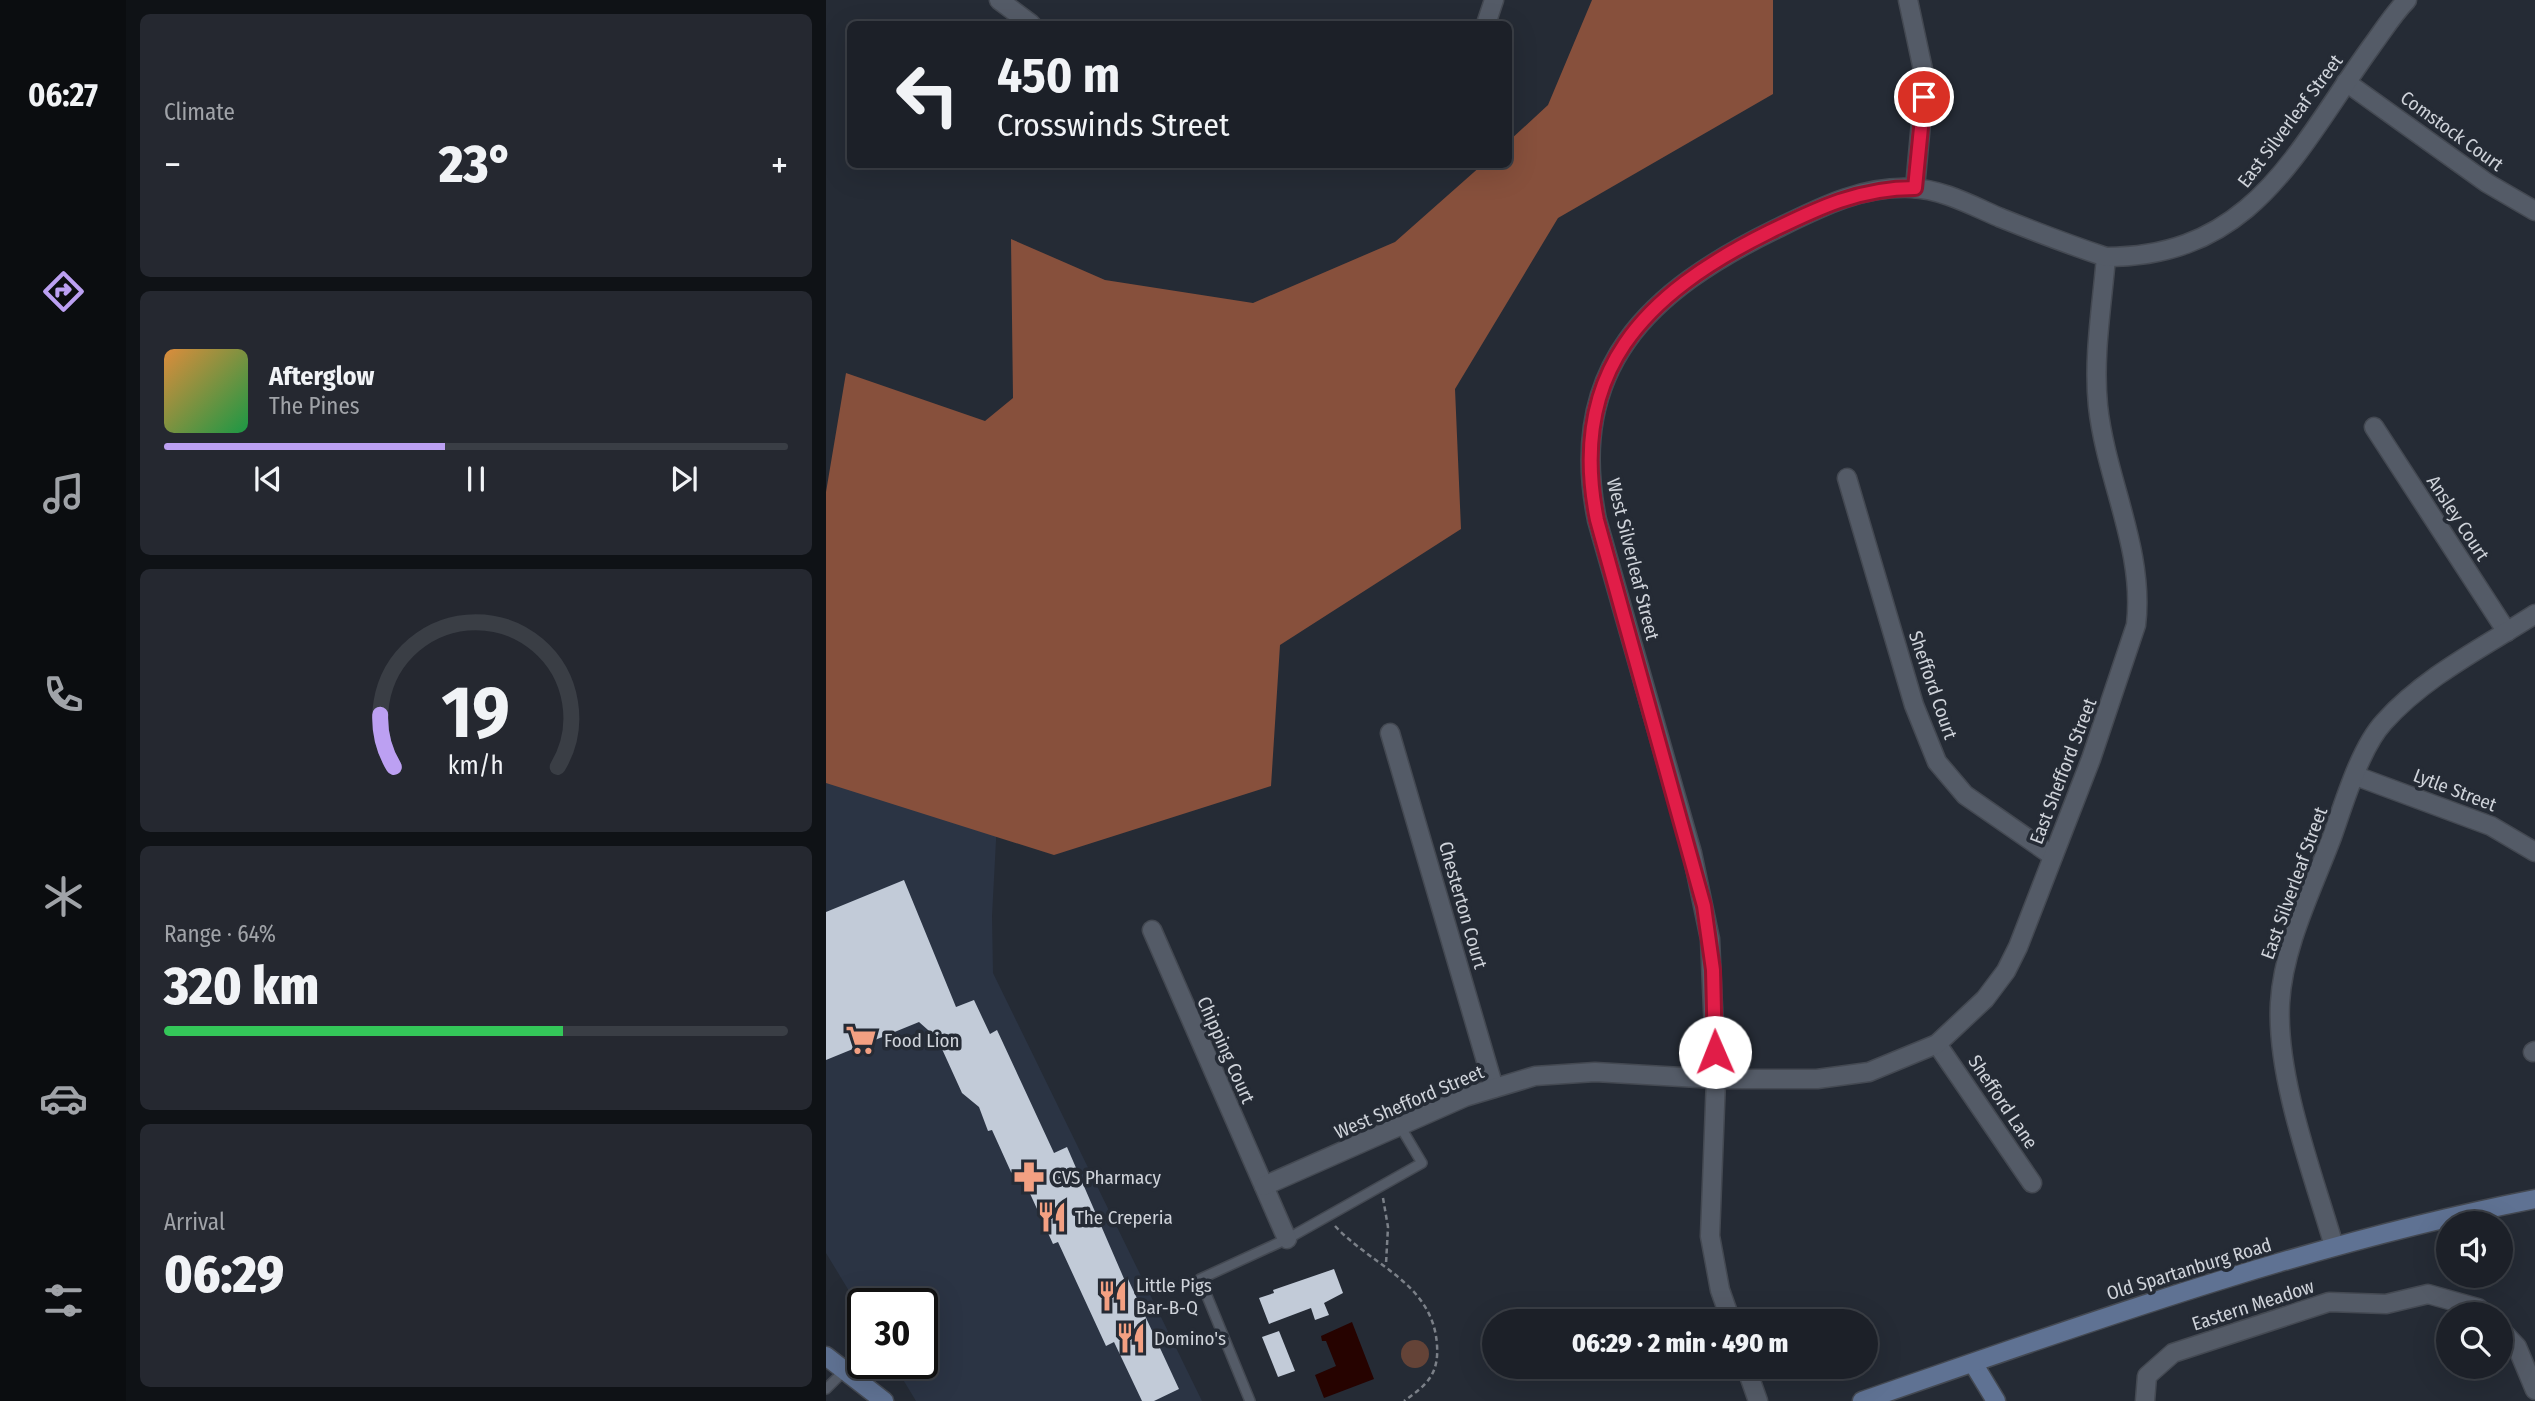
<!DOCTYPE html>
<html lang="en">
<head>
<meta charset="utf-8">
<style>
	:root { --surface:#1c2028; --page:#252830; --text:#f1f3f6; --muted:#a0a3a8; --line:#3a3e45; --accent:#bca0f2 }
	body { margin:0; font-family:"Fira Sans Condensed",sans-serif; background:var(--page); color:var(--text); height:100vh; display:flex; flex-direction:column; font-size:26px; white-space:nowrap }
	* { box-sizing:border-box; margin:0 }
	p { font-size:23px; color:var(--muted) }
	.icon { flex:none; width:38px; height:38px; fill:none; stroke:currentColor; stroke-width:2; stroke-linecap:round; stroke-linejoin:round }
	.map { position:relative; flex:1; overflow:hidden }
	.panel { display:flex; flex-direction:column; gap:14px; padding:14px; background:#0f1216; width:700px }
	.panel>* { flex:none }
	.guide { position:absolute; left:21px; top:21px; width:665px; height:147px; border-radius:10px; box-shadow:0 7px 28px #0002,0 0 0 2px var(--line); background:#1c2028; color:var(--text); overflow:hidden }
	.buttons { position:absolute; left:1610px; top:1211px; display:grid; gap:14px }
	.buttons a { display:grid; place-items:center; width:77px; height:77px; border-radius:50%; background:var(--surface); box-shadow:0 7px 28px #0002,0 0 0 2px var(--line); font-size:35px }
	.speed { position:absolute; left:21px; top:1288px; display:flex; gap:14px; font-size:35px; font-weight:700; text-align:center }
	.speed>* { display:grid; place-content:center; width:91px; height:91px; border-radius:50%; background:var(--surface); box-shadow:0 7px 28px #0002,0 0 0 2px var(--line); line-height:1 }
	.speed .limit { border:4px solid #111; border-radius:10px; background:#fff; color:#111 }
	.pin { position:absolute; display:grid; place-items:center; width:60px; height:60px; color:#fff; margin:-30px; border:4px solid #fff; border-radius:50%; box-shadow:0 2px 7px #0007 }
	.me { position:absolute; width:77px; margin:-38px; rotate:359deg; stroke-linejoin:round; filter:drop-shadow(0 0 5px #0008) }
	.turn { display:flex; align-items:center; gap:24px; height:147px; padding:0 35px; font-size:32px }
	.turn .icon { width:91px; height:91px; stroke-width:2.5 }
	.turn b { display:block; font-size:49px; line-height:60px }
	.big { font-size:52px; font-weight:800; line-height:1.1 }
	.panel .widget { flex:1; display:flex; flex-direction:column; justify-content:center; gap:10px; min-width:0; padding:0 24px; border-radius:10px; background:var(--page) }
	.panel .dial { align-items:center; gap:0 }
	.dial svg { height:182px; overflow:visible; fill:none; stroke:var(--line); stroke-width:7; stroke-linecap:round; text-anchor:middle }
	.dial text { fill:var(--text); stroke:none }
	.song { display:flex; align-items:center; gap:21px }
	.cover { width:84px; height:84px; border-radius:10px; background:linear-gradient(135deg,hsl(30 70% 55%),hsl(140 70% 35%)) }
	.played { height:7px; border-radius:4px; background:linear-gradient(90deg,var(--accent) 45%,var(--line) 45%) }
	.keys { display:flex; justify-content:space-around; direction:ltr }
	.heat { display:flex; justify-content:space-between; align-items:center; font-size:38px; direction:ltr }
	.charge { height:10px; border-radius:5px; background:linear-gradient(90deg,#34c759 64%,var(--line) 0) }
	.trip { position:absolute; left:656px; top:1309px; width:396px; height:70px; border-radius:35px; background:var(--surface); box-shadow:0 7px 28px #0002,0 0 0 2px var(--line); font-weight:800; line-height:70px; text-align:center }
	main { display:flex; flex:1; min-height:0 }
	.menu { display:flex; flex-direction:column; width:126px; justify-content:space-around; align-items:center; background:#0b0d10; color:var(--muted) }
	.menu .icon { width:49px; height:49px }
	.menu .on { color:var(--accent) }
	.menu b { font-size:32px; color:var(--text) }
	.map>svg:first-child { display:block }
</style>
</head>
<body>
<main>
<nav class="menu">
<b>06:27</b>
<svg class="icon on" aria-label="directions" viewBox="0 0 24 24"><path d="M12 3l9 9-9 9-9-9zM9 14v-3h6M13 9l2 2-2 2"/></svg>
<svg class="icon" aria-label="music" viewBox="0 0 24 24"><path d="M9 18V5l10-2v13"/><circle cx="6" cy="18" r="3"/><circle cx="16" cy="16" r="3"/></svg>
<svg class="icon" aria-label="phone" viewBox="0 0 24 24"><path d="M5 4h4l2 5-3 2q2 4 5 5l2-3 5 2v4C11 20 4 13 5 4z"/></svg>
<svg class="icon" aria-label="climate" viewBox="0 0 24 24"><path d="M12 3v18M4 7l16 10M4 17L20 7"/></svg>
<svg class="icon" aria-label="car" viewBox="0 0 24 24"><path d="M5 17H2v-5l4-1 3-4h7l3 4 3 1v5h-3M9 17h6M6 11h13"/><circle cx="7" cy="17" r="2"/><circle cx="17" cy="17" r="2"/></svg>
<svg class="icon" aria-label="filters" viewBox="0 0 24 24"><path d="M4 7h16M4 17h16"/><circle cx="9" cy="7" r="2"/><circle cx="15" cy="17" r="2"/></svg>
</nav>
<section class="panel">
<div class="widget"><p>Climate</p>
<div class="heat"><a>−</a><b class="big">23°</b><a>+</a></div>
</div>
<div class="widget">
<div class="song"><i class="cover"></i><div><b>Afterglow</b><p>The Pines</p></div></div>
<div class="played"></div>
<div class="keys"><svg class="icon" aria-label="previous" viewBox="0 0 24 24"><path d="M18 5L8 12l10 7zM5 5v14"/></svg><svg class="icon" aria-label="pause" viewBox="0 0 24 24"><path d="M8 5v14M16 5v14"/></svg><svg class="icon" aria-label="next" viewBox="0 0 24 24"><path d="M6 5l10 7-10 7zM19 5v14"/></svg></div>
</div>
<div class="widget dial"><svg viewBox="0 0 100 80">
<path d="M14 69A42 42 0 1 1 86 69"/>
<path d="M14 69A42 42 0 0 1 8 46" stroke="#bca0f2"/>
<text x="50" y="56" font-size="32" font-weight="700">19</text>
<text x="50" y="72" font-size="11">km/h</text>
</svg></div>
<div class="widget"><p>Range · 64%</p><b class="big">320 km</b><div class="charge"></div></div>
<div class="widget"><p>Arrival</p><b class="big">06:29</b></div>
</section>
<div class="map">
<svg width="1709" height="1401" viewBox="0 0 1709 1401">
	<rect width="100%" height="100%" fill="#252b35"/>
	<!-- built -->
	<path fill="#2b3444" d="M0,712l172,91 -6,113 1,57 209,428h-286l-23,-38h29v-59h-59v10l-37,-61z"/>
	<!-- green -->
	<circle fill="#644337" cx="589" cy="1354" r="14"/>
	<!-- forest -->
	<path fill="#87503c" d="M766,0h181v94l-215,124 -103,171 6,140 -181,116 -9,141 -217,69 -228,-72v-291l20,-119 139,48 28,-23 -2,-159 94,41 148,23 142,-61 87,-77 26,-1 1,-23 39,-36z"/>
	<!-- water -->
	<path fill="#260300" d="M526,1322l22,57 -50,19 -9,-23 21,-9 -10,-25h-4l-1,-5z"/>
	<!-- building -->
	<g fill="#c2cbd8">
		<path d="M78,880l52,127 18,-7 16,34 7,-4 57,123 13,-6 58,134 3,-2 51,110 -25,12h-12l-28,-59 -8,4 -48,-104 -5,2 -26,-57 -16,-15 -19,-42 -4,1 -9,-24 -17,-14 -25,-55 -18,-16 -93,38v-148z"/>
		<path d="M508,1269l9,24 -19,10 5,12 -14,5 -4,-12 -42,16 -10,-26 15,-5 -1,-3z"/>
		<path d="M453,1331l16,40 -17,6 -16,-40z"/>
	</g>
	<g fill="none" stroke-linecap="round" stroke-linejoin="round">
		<!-- lane casing -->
		<g stroke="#444952" stroke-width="12">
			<g id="lane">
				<path d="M0,1389l20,-20"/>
				<path d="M424,1401l-50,-122 87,-40 135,-76 -22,-37"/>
			</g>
		</g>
		<!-- street casing -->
		<g stroke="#444952" stroke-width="21">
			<g id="street">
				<path d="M173,0l32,24"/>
				<path d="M1082,0l17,79 -10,109"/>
				<path d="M660,24l8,-24"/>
				<path d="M1520,82l141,101 48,28"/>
				<path d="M1548,427l133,205"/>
				<path d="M1021,478l67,227 23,57 28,33 88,61"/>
				<path d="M564,733l104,355"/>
				<path d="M1530,776l135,50 44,26"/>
				<path d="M326,930l135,309"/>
				<path d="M1111,1044l95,139"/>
				<path d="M1707,1052l2,-1"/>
				<path d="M438,1186l201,-89 70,-21 60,-4 121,7h101l52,-7 68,-28 48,-45 21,-28 12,-24 73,-188 45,-134c9,-75 -30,-145 -38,-219 -5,-50 4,-100 8,-149"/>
				<path d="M1508,1246c-21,-72 -58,-168 -54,-243 3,-56 32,-113 52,-166 12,-34 28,-89 52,-115 41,-46 100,-75 151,-108"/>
				<path d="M905,1321l-11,-31 -10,-54 6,-157 -6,-140 -18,-86 -95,-333c-31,-153 52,-229 179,-291 45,-22 85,-43 135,-41 31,1 62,18 90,30 35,14 69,27 105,39 147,0 190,-106 265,-210 12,-16 22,-33 36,-47"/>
				<path d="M1675,1330l16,17 18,43"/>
				<path d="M920,1367l12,34"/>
				<path d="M1319,1401l2,-25 26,-23 156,-51 57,2 42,-10 50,14 7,6"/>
			</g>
		</g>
		<!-- secondary casing -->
		<g stroke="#444952" stroke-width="21">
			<g id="secondary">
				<path d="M0,1356l58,45"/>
				<path d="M1147,1363l23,38"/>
				<path d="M1036,1401c222,-77 443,-157 673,-202"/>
			</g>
		</g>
		<!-- path -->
		<g stroke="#7b8088" stroke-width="2.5" stroke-dasharray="5 3.5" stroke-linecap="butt">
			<path d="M557,1198l5,29 -2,37"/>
			<path d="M509,1226c37,40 98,57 102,119 2,29 -10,40 -33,56"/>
		</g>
		<!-- lane -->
		<use href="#lane" stroke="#545b67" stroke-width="9"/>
		<!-- street -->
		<use href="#street" stroke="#545b67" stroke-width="18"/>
		<!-- secondary -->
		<use href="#secondary" stroke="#5f7293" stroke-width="18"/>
	</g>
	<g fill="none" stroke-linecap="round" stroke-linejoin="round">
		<!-- route casing -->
		<g stroke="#92132f" stroke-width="18">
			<path id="route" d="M889,1052l-2,-82 -9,-64 -107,-386c-30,-148 47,-226 172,-288 49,-24 90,-44 146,-44l9,-91"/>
		</g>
		<!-- route -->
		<use href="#route" stroke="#e11d48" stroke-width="12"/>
	</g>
	<!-- icons -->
	<defs>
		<g id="supermarket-bare" transform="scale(2.415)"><path d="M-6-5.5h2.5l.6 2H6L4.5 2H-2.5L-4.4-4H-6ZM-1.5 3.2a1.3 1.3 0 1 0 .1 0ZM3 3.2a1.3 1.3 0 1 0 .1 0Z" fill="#f3a082" stroke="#252b35" stroke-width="2.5" paint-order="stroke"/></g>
		<g id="pharmacy-bare" transform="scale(2.415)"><path d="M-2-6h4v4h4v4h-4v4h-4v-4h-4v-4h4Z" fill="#f3a082" stroke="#252b35" stroke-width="2.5" paint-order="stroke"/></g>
		<g id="restaurant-bare" transform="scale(2.415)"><path d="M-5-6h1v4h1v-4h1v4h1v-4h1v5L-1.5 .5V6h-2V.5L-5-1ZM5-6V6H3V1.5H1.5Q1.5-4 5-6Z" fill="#f3a082" stroke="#252b35" stroke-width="2.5" paint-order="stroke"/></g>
	</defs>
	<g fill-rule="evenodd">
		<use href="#supermarket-bare" x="35" y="1040"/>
		<use href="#pharmacy-bare" x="203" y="1177"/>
		<use href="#restaurant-bare" x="226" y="1217"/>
		<use href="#restaurant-bare" x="287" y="1296"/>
		<use href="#restaurant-bare" x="305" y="1338"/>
	</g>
	<g text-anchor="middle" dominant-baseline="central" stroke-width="7" stroke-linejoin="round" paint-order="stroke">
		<!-- street labels -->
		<g font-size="19" fill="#cfd3da" stroke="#252b35">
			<text transform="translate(1464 121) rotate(-53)">East Silverleaf Street</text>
			<text transform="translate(1626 131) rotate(36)">Comstock Court</text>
			<text transform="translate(1632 518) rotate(57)">Ansley Court</text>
			<text transform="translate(807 559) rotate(76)">West Silverleaf Street</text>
			<text transform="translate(1107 685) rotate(71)">Shefford Court</text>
			<text transform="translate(1237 771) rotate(-69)">East Shefford Street</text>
			<text transform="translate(1629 790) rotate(21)">Lytle Street</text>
			<text transform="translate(1468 883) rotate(-70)">East Silverleaf Street</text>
			<text transform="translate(637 905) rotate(74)">Chesterton Court</text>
			<text transform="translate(400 1050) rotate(66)">Chipping Court</text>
			<text transform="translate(583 1102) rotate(-23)">West Shefford Street</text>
			<text transform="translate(1177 1102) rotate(56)">Shefford Lane</text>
			<text transform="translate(1363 1269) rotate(-17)">Old Spartanburg Road</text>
			<text transform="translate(1427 1305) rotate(-18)">Eastern Meadow</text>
		</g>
		<!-- poi labels -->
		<g font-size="19" fill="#cfd3da" stroke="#252b35" text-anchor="start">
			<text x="58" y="1040">Food Lion</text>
			<text x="226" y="1177">CVS Pharmacy</text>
			<text x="249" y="1217">The Creperia</text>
			<text x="310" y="1285">Little Pigs<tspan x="310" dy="22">Bar-B-Q</tspan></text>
			<text x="328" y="1338">Domino's</text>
		</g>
	</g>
</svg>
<div class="buttons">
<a><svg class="icon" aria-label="sound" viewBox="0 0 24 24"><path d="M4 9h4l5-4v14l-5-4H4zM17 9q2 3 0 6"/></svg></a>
<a><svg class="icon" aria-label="search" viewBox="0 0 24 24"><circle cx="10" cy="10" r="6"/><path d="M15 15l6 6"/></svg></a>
</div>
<div class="speed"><div class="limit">30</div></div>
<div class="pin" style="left:1098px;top:97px;background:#d93025"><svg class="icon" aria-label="arrive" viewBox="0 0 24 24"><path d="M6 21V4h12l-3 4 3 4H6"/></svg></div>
<svg class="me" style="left:889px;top:1052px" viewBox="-20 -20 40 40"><circle r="19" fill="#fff"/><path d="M0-13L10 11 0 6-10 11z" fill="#e11d48"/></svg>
<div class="trip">06:29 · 2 min · 490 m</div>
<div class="guide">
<div class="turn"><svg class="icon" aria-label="left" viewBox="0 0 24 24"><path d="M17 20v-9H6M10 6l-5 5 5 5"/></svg><div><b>450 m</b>Crosswinds Street</div></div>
</div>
</div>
</main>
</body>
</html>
